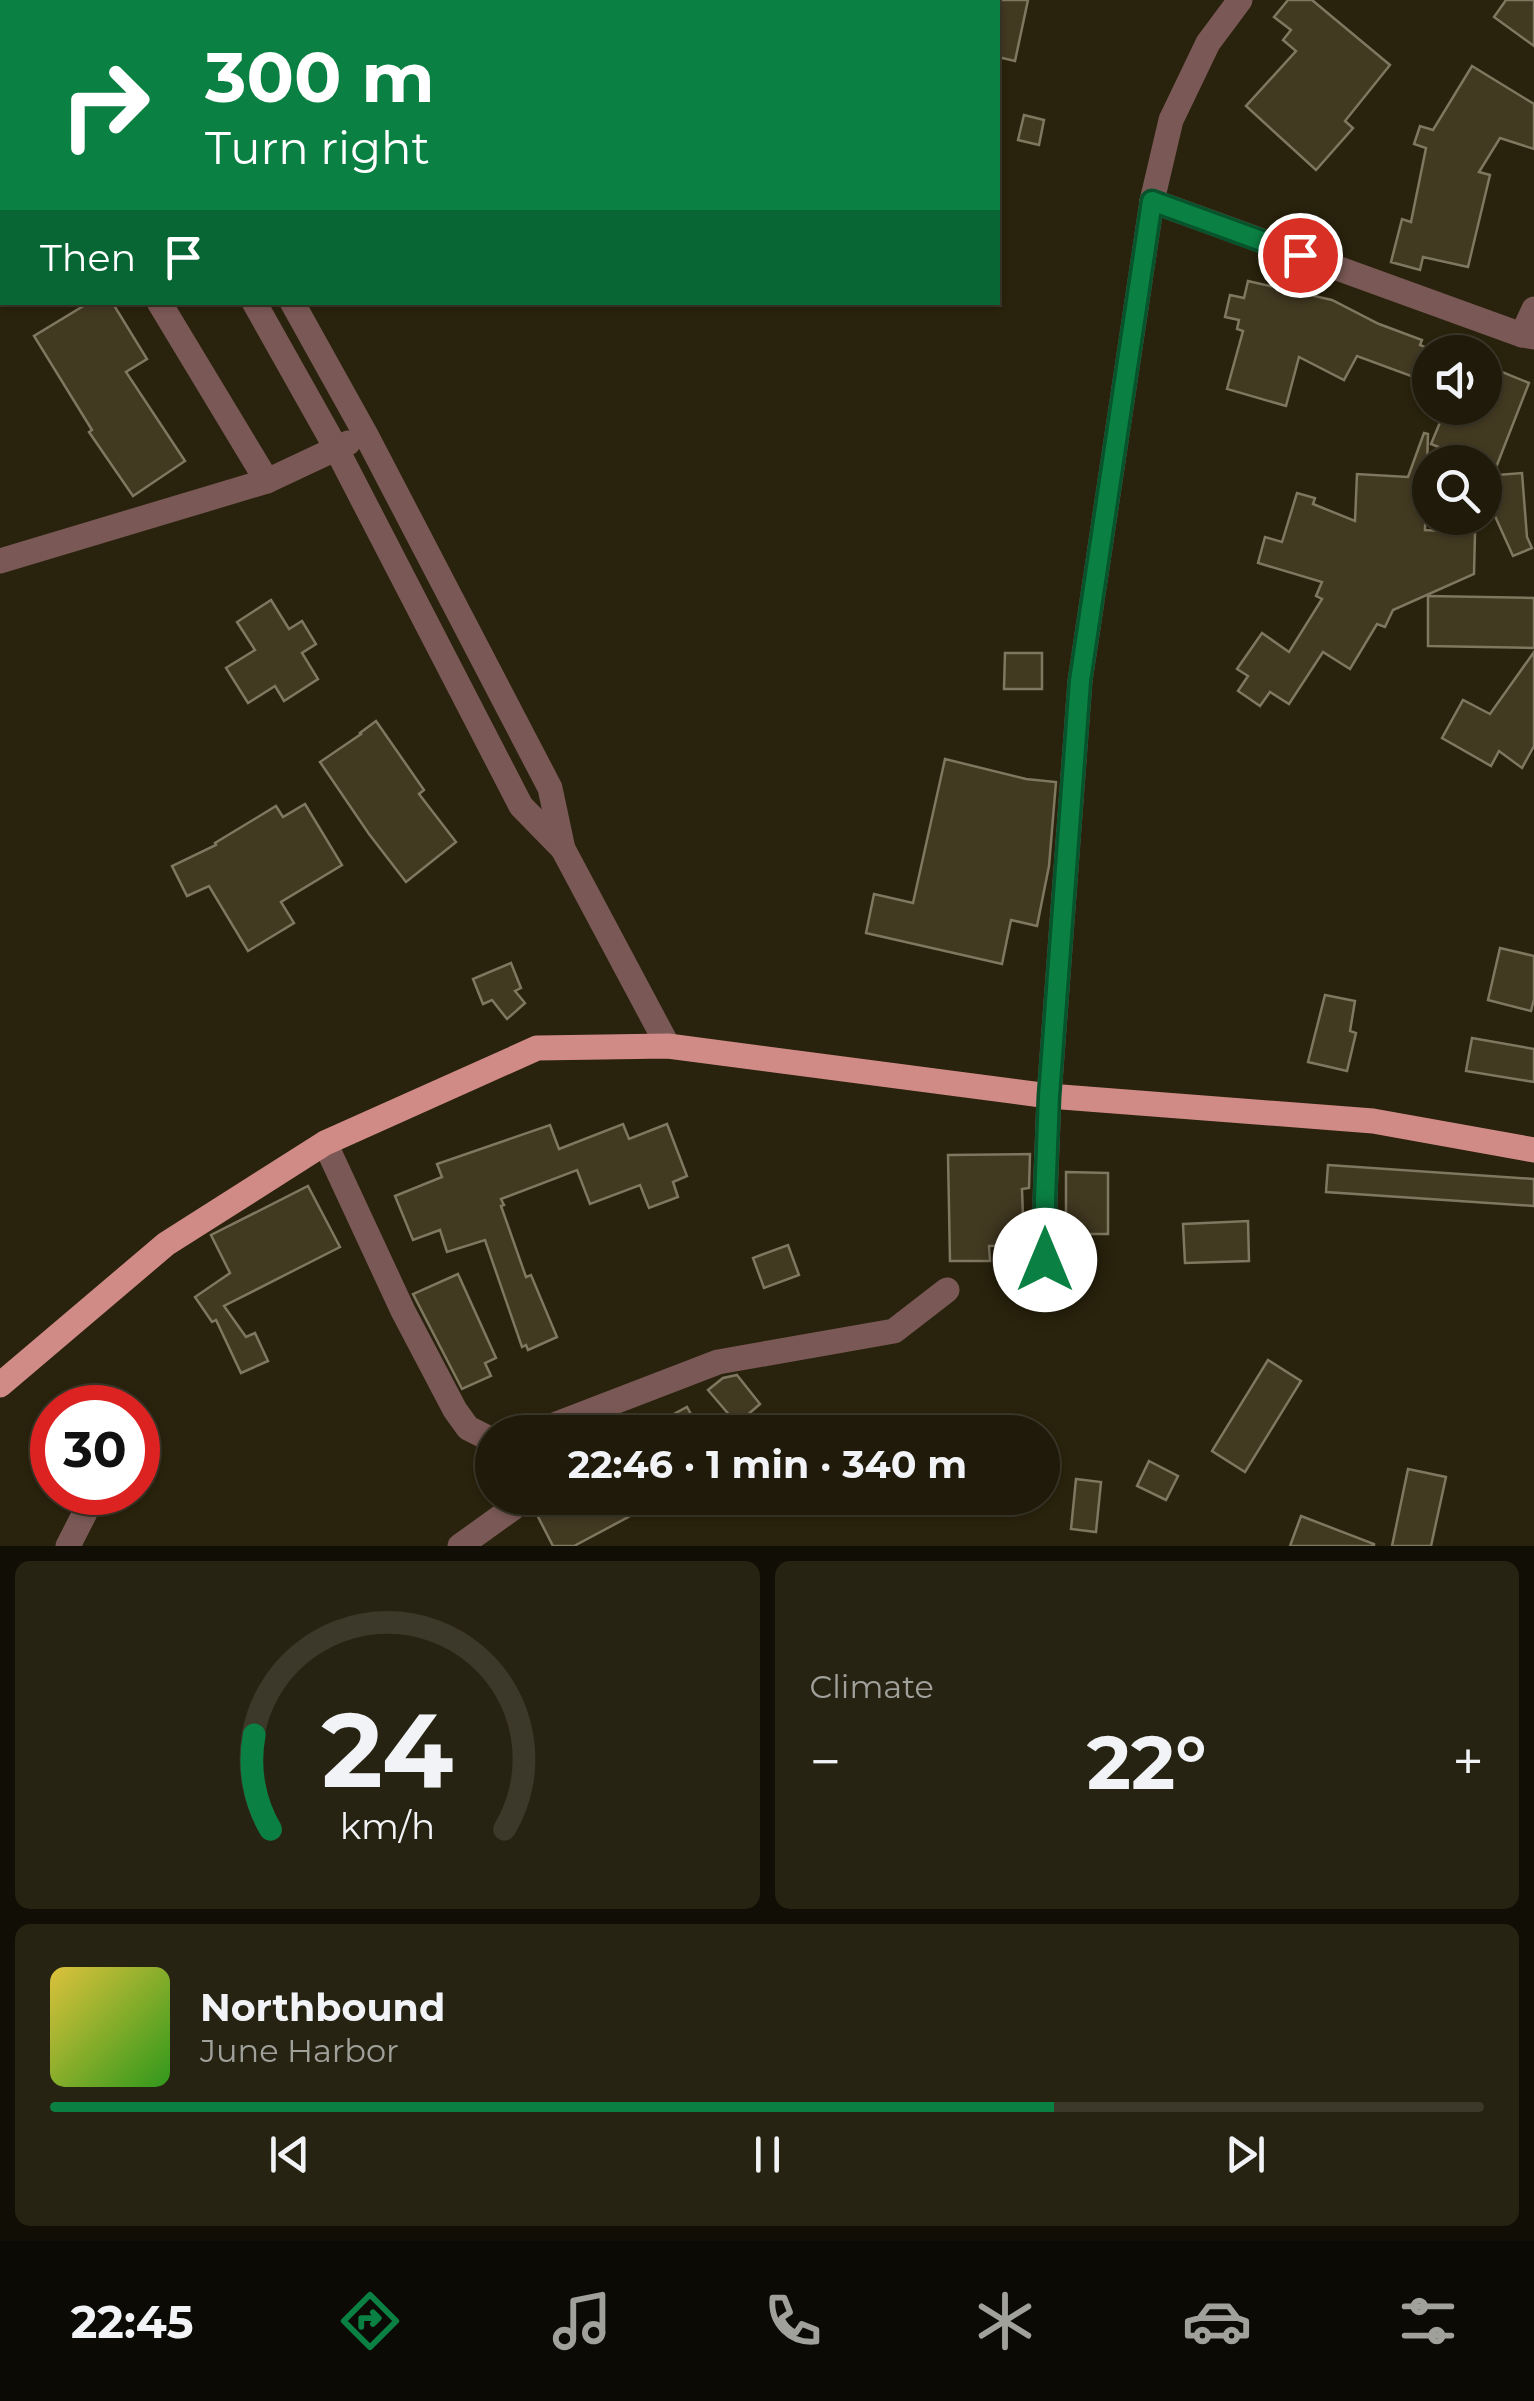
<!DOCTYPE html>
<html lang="en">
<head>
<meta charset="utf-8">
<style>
	:root { --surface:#1f1a09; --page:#272312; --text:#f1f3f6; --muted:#a1a19c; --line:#3c382a; --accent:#0b8043 }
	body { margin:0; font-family:Montserrat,sans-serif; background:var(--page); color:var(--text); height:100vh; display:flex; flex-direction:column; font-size:38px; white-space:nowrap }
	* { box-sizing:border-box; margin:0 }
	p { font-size:32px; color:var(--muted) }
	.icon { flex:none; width:55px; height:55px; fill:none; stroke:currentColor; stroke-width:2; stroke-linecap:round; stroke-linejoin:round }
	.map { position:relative; height:1546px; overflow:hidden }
	.drawer { display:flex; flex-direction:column; gap:15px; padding:15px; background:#110e05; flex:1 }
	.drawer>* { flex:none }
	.banner { position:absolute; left:0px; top:0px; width:1000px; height:305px; box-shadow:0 2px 8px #0004,0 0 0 2px var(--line); background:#0b8043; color:#fff; overflow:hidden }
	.controls { position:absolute; left:1412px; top:335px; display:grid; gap:20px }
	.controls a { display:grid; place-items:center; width:90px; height:90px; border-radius:50%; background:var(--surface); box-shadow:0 2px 8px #0004,0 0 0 2px var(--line); font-size:50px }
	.speed { position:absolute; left:30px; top:1385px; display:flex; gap:20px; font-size:50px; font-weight:700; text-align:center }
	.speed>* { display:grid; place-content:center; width:130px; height:130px; border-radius:50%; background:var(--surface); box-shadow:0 2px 8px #0004,0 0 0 2px var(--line); line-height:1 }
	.speed .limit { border:15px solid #d22; background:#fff; color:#111 }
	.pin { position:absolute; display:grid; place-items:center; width:85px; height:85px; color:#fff; margin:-42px; border:5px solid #fff; border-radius:50%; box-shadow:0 2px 10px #0007 }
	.me { position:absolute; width:110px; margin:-55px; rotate:0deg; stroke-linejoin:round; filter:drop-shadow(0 0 8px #0008) }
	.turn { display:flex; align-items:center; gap:35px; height:210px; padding:0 40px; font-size:45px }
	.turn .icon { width:130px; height:130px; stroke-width:2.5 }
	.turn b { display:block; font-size:70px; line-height:85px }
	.then { display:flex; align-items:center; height:95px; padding:0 40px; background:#0003; gap:20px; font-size:38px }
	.big { font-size:75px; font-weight:700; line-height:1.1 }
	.drawer .card { flex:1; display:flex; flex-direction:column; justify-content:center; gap:15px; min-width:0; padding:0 35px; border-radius:15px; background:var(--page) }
	.drawer .dial { align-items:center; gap:0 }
	.dial svg { height:260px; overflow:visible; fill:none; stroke:var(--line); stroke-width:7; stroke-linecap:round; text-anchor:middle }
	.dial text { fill:var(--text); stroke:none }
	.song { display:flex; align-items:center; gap:30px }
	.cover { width:120px; height:120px; border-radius:15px; background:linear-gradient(135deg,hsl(50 70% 55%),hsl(110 70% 35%)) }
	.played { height:10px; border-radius:5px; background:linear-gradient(90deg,var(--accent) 70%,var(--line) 70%) }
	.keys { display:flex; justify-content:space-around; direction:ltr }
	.heat { display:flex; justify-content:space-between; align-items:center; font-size:55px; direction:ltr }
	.drawer .tiles { flex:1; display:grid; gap:15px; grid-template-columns:1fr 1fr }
	.card:last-child { grid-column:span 2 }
	.trip { position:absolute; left:475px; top:1415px; width:585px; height:100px; border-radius:50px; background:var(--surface); box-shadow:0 2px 8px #0004,0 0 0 2px var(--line); font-weight:700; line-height:100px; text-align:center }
	.tab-bar { display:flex; height:160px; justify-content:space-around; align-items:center; background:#0c0a04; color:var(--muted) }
	.tab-bar .icon { width:70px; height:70px }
	.tab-bar .current { color:var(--accent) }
	.tab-bar b { font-size:45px; color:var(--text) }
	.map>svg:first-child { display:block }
</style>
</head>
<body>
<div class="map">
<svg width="1534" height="1546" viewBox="0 0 1534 1546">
	<rect width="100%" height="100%" fill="#29220c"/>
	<!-- building -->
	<g fill="#423921" stroke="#7f775f" stroke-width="2.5">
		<path d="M998,0h30l-13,61 -17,-4z"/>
		<path d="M1288,0h24l78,65 -45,56 8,7 -37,42 -70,-64 50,-55 -13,-11 8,-10 -17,-13z"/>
		<path d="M1506,0h28v46l-40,-29z"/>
		<path d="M1472,66l62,38v45l-34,-11 -21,34 11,3 -22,92 -45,-10 -3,13 -29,-8 11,-43 9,3 15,-74 -12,-4 6,-18 13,4z"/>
		<path d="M1024,115l20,5 -5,25 -21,-5z"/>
		<path d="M1248,281l84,19 47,24 43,16 -2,5 10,4v34l-73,-27 -13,24 -45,-23 -13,49 -59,-17 16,-58 -6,-2 2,-9 -14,-3 5,-22 14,3z"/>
		<path d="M90,302h22l35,57 -21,13 59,89 -52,35 -44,-64 3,-2 -58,-94z"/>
		<path d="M1485,365l44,18 -34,87 -10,-4v-4h-9l-45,-18 15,-36h39z"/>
		<path d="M1424,433l4,1 -3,96 50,3 -1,41 -81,36 -8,17 -8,-3 -27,45 -27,-17 -34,52 -19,-12 -10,14 -22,-15 10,-15 -11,-7 25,-36 27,19 33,-53 -6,-3 6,-14 -64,-19 7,-26 17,5 15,-49 18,5 -2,6 42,17 2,-47 51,3z"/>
		<path d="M1522,473l5,64 5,11 -19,8 -28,-62v-18z"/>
		<path d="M1428,596l106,2v50l-106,-2z"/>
		<path d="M271,600l18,29 13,-8 14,23 -14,9 16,26 -34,22 -9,-15 -27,17 -22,-35 29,-18 -18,-28z"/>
		<path d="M1534,652v94l-12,22 -23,-17 -8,15 -49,-28 21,-38 27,14z"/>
		<path d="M1005,653h37v36h-38z"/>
		<path d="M376,721l48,69 -5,4 37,48 -50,40 -37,-48 -49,-72 41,-28 -1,-1z"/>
		<path d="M945,759l81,20 30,3 -7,84 -12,60 -26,-6 -9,44 -136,-31 8,-39 39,9z"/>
		<path d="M305,804l37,61 -61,37 13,21 -46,28 -39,-65 -22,10 -15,-30 44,-21 -1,-2 61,-37 7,11z"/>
		<path d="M1500,948l34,8v43l-3,12 -43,-11z"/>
		<path d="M511,963l10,25 -6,3 10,12 -18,16 -15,-19 -9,4 -10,-25z"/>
		<path d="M1325,995l30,6 -5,30 6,2 -9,38 -39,-9z"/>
		<path d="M1472,1038l62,11v33l-68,-11z"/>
		<path d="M623,1124l6,15 38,-15 20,52 -14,6 5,15 -29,11 -9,-23 -50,19 -13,-34 -76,29 3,6 -3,1 25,71 5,-2 26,62 -29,13 -2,-5 -4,2 -37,-107 -38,12 -7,-22 -27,10 -18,-44 47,-19 -5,-13 113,-39 9,24z"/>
		<path d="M1030,1154l-1,34 -7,1 2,56 -35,1 1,15h-40l-2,-106z"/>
		<path d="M1328,1165l206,14v27l-208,-14z"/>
		<path d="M1066,1172l42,1v61h-42z"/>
		<path d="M308,1186l32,61 -116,59 22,31 9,-4 13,28 -27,12 -25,-53 -4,2 -17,-25 35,-24 -19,-38z"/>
		<path d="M1248,1221l1,40 -64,2 -2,-39z"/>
		<path d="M788,1245l11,30 -35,13 -11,-30z"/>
		<path d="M458,1274l38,84 -11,5 6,13 -29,13 -49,-95z"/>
		<path d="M1268,1360l33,21 -56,91 -33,-21z"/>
		<path d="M737,1375l23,29 -23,20 -29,-34 15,-12z"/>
		<path d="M687,1407l14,25h-61z"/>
		<path d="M1149,1461l29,15 -12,24 -29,-14z"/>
		<path d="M1408,1469l38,8 -15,69h-39z"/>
		<path d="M1076,1479l25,3 -5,50 -25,-3z"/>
		<path d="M531,1498h133l-90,48h-21l-22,-43z"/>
		<path d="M1301,1516l73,28v2h-84z"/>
	</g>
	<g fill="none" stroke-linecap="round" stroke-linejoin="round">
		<!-- minor -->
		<g stroke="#795855" stroke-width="25">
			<path d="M98,0l1,2"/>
			<path d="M127,0l1,2"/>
			<path d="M917,2l1,-2"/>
			<path d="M1152,201l370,134 12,2"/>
			<path d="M159,302l108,179 81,-38"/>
			<path d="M254,302l82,146 185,358 42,43"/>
			<path d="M292,302l74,133 184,353 13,61 105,197"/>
			<path d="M1522,335l12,-26"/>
			<path d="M0,561l267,-80"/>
			<path d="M325,1143l78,168 52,99 13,18 24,12"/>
			<path d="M1045,1290v-91l4,-103 31,-415 72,-480 19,-81 37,-77 32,-43"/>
			<path d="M536,1432l182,-70 176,-31 53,-41"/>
			<path d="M68,1546l26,-51"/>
			<path d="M460,1546l53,-38 2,-10"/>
		</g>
		<!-- major -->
		<path stroke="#d18b86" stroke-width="25" d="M0,1385l166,-141 159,-101 212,-95 131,-2 381,50 324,25 161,29"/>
	</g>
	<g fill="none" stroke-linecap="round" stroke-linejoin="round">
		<!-- route casing -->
		<g stroke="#07532c" stroke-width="25">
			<path id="route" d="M1045,1260v-61l4,-103 31,-415 72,-480 148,54"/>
		</g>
		<!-- route -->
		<use href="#route" stroke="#0b8043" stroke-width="18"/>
	</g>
</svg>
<div class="controls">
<a><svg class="icon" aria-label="sound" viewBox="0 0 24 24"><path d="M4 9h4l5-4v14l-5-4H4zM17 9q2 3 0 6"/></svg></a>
<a><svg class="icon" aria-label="search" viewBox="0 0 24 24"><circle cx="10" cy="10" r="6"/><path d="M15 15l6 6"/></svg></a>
</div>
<div class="speed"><div class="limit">30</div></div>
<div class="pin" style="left:1300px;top:255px;background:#d93025"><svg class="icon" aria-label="arrive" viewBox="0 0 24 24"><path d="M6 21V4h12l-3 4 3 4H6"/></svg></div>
<svg class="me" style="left:1045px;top:1260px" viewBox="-20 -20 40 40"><circle r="19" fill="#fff"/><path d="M0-13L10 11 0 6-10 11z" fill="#0b8043"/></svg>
<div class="trip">22:46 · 1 min · 340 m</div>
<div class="banner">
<div class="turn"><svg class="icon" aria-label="right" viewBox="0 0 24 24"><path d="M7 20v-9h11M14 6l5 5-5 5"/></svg><div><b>300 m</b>Turn right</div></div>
<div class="then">Then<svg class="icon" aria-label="arrive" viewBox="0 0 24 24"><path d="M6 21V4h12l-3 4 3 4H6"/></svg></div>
</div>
</div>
<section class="drawer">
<div class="tiles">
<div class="card dial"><svg viewBox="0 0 100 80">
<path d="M14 69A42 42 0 1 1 86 69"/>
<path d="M14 69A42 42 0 0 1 9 40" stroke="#0b8043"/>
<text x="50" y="56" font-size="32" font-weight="700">24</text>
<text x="50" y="72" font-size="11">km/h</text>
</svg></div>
<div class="card"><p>Climate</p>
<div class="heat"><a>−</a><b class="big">22°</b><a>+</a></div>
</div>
<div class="card">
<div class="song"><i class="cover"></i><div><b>Northbound</b><p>June Harbor</p></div></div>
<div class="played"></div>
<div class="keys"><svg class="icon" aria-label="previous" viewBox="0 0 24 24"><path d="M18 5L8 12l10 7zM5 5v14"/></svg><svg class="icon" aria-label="pause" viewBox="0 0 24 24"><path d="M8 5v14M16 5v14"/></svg><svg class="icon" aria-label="next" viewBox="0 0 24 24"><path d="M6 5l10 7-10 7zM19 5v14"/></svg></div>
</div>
</div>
</section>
<nav class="tab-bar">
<b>22:45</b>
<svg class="icon current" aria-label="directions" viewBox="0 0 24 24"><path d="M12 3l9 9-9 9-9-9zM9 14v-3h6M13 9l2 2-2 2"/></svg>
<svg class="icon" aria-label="music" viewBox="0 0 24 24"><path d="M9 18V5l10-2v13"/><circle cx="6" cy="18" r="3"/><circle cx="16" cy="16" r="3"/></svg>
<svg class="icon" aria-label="phone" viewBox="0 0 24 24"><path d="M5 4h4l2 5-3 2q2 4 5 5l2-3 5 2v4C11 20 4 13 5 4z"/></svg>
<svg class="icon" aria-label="climate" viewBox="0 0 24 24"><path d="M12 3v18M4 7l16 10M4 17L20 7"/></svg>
<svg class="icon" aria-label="car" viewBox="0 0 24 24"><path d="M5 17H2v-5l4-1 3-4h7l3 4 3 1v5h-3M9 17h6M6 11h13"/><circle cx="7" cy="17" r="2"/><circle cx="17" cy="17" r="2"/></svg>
<svg class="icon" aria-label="filters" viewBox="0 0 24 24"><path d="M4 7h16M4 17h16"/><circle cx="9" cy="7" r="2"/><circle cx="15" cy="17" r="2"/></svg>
</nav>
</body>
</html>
